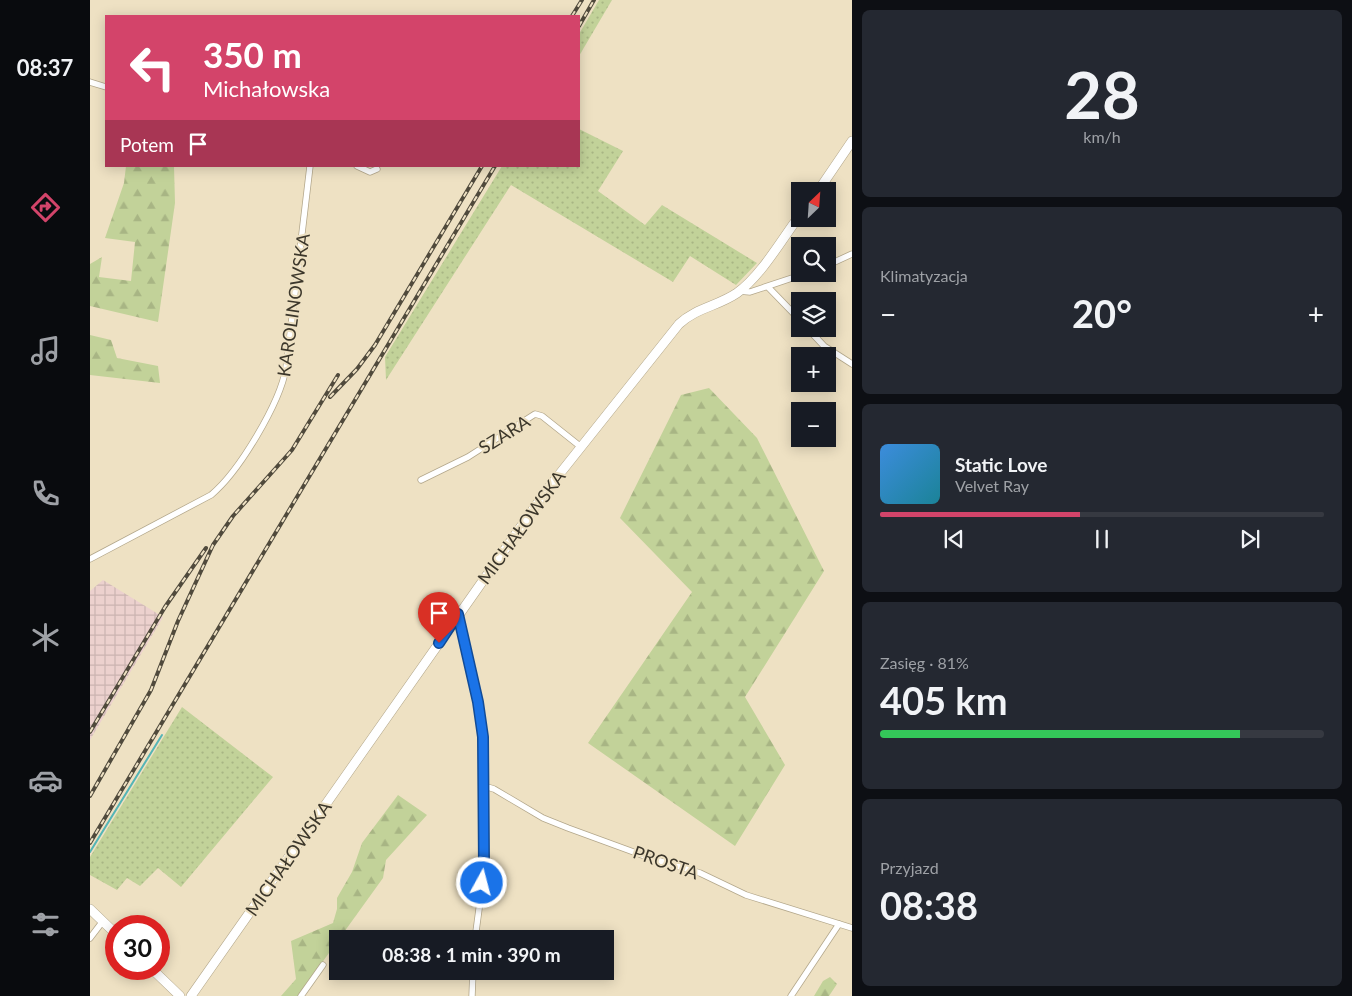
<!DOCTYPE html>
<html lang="pl">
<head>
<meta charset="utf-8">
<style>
	:root { --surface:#171b24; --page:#242831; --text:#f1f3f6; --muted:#9ea1a6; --line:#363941; --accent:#d3446a }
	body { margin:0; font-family:Lato,sans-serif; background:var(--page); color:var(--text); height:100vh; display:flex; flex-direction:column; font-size:19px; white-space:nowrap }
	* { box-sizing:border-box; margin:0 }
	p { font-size:16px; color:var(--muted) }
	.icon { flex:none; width:28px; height:28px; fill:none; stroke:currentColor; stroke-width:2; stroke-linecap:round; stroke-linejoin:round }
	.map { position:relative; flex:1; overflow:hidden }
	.sheet { display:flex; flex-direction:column; gap:10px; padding:10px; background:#0d0f14; width:500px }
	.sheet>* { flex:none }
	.banner { position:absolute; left:15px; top:15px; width:475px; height:152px; border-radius:0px; box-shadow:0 2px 12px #0003; background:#d3446a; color:#fff; overflow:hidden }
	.needle { width:32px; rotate:25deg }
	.buttons { position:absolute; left:701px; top:182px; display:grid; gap:10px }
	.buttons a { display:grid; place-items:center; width:45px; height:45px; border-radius:0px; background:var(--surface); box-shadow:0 2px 12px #0003; font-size:25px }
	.speed { position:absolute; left:15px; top:915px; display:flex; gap:10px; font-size:25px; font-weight:700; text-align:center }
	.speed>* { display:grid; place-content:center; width:65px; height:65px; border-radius:50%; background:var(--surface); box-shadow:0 2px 12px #0003; line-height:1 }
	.speed .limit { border:8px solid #d22; background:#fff; color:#111 }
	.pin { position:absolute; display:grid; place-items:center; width:42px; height:42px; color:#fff; margin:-51px -21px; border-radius:50% 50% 50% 0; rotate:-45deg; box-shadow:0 0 5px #0007 }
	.pin .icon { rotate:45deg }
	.me { position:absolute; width:55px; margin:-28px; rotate:7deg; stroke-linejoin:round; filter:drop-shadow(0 0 4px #0008) }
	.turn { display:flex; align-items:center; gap:18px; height:105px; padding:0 15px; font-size:22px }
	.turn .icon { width:65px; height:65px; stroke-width:2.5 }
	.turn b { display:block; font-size:35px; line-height:42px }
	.then { display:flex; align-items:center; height:48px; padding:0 15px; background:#0003; gap:10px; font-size:19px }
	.big { font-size:38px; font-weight:700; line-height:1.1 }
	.sheet .card { flex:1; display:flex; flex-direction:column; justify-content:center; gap:8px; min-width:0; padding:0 18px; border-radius:8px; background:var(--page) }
	.sheet .dial { align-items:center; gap:0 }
	.dial b { font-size:65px; line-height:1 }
	.song { display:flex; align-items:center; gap:15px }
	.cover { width:60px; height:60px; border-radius:8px; background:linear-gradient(135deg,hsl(210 70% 55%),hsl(190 70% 35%)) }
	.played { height:5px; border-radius:2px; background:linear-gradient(90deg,var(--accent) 45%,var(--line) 45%) }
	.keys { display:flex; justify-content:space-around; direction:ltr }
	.heat { display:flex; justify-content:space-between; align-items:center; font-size:28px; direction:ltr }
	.charge { height:8px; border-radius:4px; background:linear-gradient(90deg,#34c759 81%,var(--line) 0) }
	.trip { position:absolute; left:239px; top:930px; width:285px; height:50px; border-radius:0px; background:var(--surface); box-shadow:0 2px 12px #0003; font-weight:700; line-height:50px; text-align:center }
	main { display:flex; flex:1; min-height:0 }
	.tabs { display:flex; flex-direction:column; width:90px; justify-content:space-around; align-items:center; background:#090b0e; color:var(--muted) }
	.tabs .icon { width:35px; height:35px }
	.tabs .current { color:var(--accent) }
	.tabs b { font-size:22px; color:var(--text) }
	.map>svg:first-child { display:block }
</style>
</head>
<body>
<main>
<nav class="tabs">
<b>08:37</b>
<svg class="icon current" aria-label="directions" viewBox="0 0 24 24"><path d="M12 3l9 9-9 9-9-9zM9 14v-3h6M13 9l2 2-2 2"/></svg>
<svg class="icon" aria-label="music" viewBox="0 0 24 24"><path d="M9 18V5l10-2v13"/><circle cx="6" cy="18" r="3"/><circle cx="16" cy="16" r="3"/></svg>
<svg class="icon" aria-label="phone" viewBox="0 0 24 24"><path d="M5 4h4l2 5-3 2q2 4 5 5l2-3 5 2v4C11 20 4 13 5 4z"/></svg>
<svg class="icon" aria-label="climate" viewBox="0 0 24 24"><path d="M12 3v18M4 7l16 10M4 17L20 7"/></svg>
<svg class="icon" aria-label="car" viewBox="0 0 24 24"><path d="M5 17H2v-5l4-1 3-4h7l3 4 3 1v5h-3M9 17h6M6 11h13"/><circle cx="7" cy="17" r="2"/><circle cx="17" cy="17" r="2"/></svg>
<svg class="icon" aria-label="filters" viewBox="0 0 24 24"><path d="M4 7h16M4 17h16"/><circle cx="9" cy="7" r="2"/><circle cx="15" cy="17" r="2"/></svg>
</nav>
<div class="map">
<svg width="762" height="996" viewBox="0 0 762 996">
	<defs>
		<pattern id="industrial-grid" width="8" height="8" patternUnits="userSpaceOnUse" patternTransform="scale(1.25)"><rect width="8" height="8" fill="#ecd1ce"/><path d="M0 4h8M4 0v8" fill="none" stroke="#cbb4b1"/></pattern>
		<pattern id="grass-dots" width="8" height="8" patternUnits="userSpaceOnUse" patternTransform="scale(1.25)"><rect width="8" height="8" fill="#c2d299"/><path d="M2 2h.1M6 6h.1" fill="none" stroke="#a8b584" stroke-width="1.8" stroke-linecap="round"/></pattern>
		<pattern id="forest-firs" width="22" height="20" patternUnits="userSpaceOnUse" patternTransform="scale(1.25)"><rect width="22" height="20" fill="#c2d299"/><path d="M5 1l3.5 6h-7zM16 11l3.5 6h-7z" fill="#a8b584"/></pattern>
	</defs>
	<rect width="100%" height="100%" fill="#eee1c3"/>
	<!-- industrial -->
	<path fill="url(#industrial-grid)" d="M13,580l60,37 -73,123v-149z"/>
	<!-- grass -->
	<g fill="url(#grass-dots)">
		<path d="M509,0h13l-33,56v-22z"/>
		<path d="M489,129l44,22 -25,40 47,34 17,-20 95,58 -21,22 -46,-29 -17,26 -162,-97 -125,195 -1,-23 117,-191h77z"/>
		<path d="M92,707l91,70 -92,110 -23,-19 -18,18 -13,-8 -10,12 -27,-15v-18z"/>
	</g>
	<!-- forest -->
	<g fill="url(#forest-firs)">
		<path d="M36,166h48l1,37 -17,119 -68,-16v-42l12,-7 -3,20 32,4 4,-39 -30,-4 19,-55z"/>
		<path d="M0,335l21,5 6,18 41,8 2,17 -70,-8z"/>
		<path d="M619,388l48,50 67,133 -79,126 40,68 -50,81 -147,-103 104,-151 -72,-74 61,-123z"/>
		<path d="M308,795l29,20 -41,45 -3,18 -85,118h-17l15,-17 -5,-38 42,-18 4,-14v-11l15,-26 10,-29z"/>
		<path d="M740,977l7,7 -8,12h-15l9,-15z"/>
	</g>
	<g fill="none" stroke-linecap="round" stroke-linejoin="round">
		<!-- stream -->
		<path stroke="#55b5b6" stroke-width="2" d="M0,852l72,-117"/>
		<!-- street casing -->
		<g stroke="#b3a78b" stroke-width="7">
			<g id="street">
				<path d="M0,82l16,5"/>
				<path d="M267,166l13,6 7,-3"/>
				<path d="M738,265l24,-11"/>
				<path d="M678,287l32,33"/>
				<path d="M649,291l11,1 54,-18"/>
				<path d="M718,329l16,17 28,18"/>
				<path d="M331,480l47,-23 67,-43 7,2 39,31"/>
				<path d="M0,559l121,-64c28,-23 69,-92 75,-127l24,-202"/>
				<path d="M369,614l19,89 6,49 1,112 -10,75"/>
				<path d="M394,786l10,3 49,29 25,10 82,30 50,15 46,22 106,33"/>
				<path d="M0,938l13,-17"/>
				<path d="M211,996l22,-31"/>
				<path d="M382,996l1,-25"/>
				<path d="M701,996l48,-72"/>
			</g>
		</g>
		<!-- secondary casing -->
		<g stroke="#b3a78b" stroke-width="10">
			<g id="secondary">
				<path d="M728,191l34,-50"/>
				<path d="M0,909l26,25"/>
				<path d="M62,969l28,27"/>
				<path d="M101,996l355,-505 133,-167c17,-16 39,-18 58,-31 24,-17 45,-54 63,-78"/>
			</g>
		</g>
		<!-- street -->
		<use href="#street" stroke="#fff" stroke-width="5.5"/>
		<!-- secondary -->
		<use href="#secondary" stroke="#fff" stroke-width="9"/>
		<!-- rail casing -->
		<g stroke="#504a3c" stroke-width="4">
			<g id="rail">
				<path d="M482,16l10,-16"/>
				<path d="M489,26l15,-26"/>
				<path d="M240,397l27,-28 18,-24 107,-179"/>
				<path d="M0,732l75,-125 41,-59"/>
				<path d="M0,796l61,-106 27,-69 35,-76 20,-29 59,-66 46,-75"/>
				<path d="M0,843l405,-677"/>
			</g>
		</g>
		<!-- rail -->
		<use href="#rail" stroke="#eee1c3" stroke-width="2" stroke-dasharray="5.5" stroke-linecap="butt"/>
	</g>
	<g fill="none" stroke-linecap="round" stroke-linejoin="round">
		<!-- route casing -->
		<g stroke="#114b97" stroke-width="12">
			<path id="route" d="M349,643l19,-29 20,88 5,35 1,127 -2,19"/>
		</g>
		<!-- route -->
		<use href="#route" stroke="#1a73e8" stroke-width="9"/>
	</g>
	<g text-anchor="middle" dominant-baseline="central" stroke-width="4" stroke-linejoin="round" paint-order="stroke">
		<!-- street labels -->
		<g font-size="18" fill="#3c372b" stroke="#eee1c3">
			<text transform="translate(203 305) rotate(-82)">KAROLINOWSKA</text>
			<text transform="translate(414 434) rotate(-32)">SZARA</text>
			<text transform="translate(431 527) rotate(-54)">MICHAŁOWSKA</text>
			<text transform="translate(198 858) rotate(-55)">MICHAŁOWSKA</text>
			<text transform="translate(576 862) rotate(19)">PROSTA</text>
		</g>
	</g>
</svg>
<div class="buttons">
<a><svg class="needle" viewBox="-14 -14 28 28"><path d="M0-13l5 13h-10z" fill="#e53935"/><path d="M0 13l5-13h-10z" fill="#9ea1a6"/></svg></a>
<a><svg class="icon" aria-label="search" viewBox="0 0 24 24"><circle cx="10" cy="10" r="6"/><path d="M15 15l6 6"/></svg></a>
<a><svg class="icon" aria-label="layers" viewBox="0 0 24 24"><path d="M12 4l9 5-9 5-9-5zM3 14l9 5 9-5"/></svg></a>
<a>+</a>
<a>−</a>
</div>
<div class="speed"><div class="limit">30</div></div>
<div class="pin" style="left:349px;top:643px;background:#d93025"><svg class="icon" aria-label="arrive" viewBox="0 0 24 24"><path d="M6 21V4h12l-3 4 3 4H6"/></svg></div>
<svg class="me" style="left:392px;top:883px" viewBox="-20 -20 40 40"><circle r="17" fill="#1a73e8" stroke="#fff" stroke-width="3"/><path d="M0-11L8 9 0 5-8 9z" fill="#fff"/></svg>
<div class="trip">08:38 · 1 min · 390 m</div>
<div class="banner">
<div class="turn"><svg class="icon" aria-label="left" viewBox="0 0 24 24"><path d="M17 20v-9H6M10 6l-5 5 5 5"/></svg><div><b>350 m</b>Michałowska</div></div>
<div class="then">Potem<svg class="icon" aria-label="arrive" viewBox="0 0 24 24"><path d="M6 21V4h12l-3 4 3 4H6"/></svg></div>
</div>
</div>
<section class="sheet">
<div class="card dial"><b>28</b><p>km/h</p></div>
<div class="card"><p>Klimatyzacja</p>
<div class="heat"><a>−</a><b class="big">20°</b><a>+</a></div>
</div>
<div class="card">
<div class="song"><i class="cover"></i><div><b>Static Love</b><p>Velvet Ray</p></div></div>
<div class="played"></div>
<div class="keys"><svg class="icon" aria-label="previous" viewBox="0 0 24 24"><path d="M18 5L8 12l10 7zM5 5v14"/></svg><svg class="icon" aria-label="pause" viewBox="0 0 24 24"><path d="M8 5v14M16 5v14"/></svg><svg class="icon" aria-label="next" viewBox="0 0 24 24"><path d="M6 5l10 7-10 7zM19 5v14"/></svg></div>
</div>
<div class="card"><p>Zasięg · 81%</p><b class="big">405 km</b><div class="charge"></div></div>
<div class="card"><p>Przyjazd</p><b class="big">08:38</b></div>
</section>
</main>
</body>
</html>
